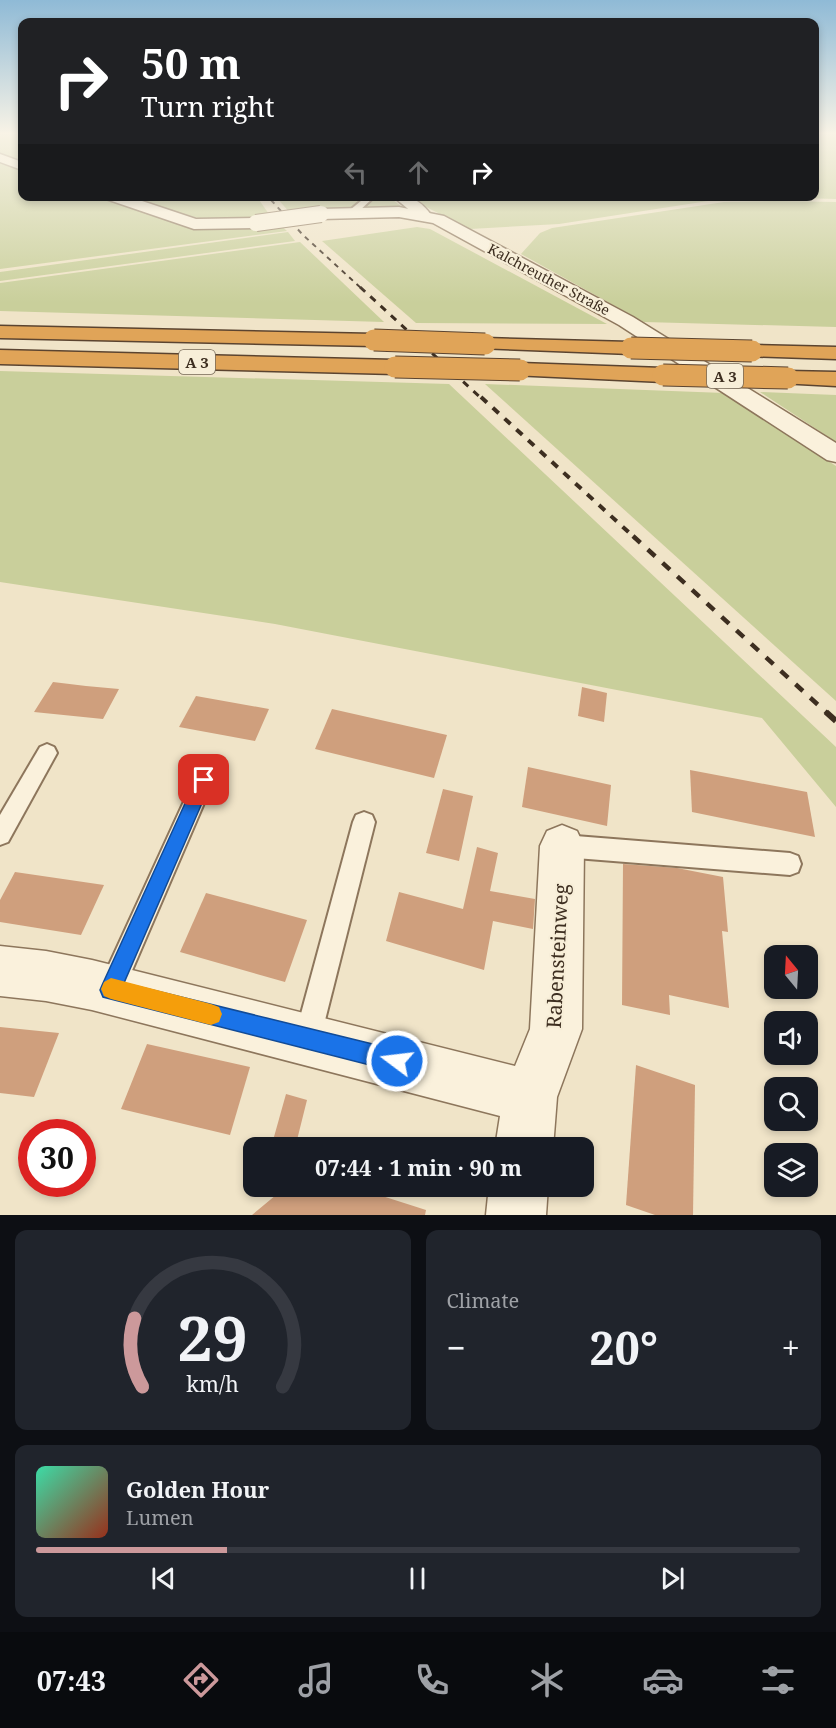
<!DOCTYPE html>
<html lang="en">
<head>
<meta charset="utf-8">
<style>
	:root { --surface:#171b24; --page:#20242c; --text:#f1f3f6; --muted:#9ea1a6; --line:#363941; --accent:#cc999b }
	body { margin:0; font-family:"Noto Serif",serif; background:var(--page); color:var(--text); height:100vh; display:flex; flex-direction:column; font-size:22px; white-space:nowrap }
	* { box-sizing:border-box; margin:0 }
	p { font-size:20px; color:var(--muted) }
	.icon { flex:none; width:33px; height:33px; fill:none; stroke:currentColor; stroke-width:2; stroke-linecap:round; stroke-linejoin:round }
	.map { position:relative; height:1215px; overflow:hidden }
	.sheet { display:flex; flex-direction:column; gap:15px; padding:15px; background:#0d0f14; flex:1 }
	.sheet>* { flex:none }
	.hud { position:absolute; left:18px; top:18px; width:801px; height:183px; border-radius:12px; box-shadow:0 3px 9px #0003; background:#202124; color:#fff; overflow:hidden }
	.needle { width:39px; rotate:342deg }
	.controls { position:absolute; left:764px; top:945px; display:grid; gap:12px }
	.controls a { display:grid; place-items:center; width:54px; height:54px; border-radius:12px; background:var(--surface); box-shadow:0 3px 9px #0003; font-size:30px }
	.speed { position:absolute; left:18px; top:1119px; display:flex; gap:12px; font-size:30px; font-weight:700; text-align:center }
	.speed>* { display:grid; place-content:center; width:78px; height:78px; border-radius:50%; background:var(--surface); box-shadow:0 3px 9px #0003; line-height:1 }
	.speed .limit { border:9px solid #d22; background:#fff; color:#111 }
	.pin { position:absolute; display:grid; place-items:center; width:51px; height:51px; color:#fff; margin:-26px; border-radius:12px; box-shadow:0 3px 9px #0006 }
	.me { position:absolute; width:66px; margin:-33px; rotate:285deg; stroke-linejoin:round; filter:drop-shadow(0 0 4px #0008) }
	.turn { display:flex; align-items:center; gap:21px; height:126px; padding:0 24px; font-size:27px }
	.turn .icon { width:78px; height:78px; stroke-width:2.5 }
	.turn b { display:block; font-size:42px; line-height:51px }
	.lanes { display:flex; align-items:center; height:57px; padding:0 24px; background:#0003; justify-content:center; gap:30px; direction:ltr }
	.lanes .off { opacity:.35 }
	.big { font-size:45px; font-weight:700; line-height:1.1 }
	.sheet .widget { flex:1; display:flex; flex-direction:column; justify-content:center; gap:9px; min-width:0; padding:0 21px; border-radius:12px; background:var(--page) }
	.sheet .dial { align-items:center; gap:0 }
	.dial svg { height:156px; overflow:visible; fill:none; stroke:var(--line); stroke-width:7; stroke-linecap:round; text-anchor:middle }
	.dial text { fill:var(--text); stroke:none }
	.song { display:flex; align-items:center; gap:18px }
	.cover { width:72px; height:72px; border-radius:9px; background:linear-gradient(135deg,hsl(160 70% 55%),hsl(10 70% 35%)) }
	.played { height:6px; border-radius:3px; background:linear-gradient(90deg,var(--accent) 25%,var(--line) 25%) }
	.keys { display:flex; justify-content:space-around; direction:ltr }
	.heat { display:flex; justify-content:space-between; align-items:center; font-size:33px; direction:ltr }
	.sheet .tiles { flex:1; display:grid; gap:15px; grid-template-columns:1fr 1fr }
	.widget:last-child { grid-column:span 2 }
	.trip { position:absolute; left:243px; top:1137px; width:351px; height:60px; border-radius:12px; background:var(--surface); box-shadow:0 3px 9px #0003; font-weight:700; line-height:60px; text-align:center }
	.menu { display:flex; height:96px; justify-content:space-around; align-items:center; background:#090b0e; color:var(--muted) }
	.menu .icon { width:42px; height:42px }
	.menu .on { color:var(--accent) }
	.menu b { font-size:27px; color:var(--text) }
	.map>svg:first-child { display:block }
</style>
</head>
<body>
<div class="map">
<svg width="836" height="1215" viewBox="0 0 836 1215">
	<rect width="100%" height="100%" fill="#f0e4c8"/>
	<!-- green -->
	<g fill="#c9cf9b">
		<path d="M0,132h22v30l-22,-8z"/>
		<path d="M815,132h21v67l-71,-2 -44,2 -162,25 -89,5 -60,-30 11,-3h393z"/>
		<path d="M0,162l22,8v26l78,1 73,25 37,7 68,-6 9,8 -287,38z"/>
		<path d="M124,197h133l14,20 -45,4 -28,-3z"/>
		<path d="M276,197h113l13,10 -64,2 -47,5z"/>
		<path d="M774,201l62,1v125l-192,-5 -123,-68 19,-21 12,-5 172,-26z"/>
		<path d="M417,227l13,2 177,95 -191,-1 -94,-82z"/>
		<path d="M288,232l7,9 -295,40v-9z"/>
		<path d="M300,242l84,80 -384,-11v-28z"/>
		<path d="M0,371l449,13 387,363v60l-74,-89 -487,-94 -275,-42z"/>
		<path d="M485,384l239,9 112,73v235z"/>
		<path d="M760,392l76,3v47z"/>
	</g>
	<!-- building -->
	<g fill="#cf9f7d">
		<path d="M53,682l33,4 33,3 -16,30 -69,-7z"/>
		<path d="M582,687l25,6 -3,29 -26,-6z"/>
		<path d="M196,696l73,13 -14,32 -76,-14z"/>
		<path d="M332,709l115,26 -13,43 -119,-29z"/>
		<path d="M528,767l83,18 -4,41 -85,-19z"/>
		<path d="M690,770l117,22 8,45 -123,-25z"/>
		<path d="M443,789l30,7 -14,65 -33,-8z"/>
		<path d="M477,847l21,6 -8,38 45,8 -2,30 -40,-8 -9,49 -98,-29 13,-49 64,17z"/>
		<path d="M623,864l54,4 46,9 5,55 -6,-1 7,77 -60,-13 1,20 -48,-10z"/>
		<path d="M15,872l89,13 -23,50 -81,-13v-22z"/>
		<path d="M206,893l101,27 -22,62 -105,-30z"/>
		<path d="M0,1027l59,6 -25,64 -34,-4z"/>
		<path d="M147,1044l103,23 -20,68 -109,-26z"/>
		<path d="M636,1065l59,20 -2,130h-38l-29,-10z"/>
		<path d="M286,1094l21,6 -12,48 -23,-4z"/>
		<path d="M279,1186h72l75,24 -1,5h-173l24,-20z"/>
	</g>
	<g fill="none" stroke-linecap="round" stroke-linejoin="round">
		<!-- service casing -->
		<g stroke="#8d765c" stroke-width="4">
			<g id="service">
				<path d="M367,196h8l-19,18h-6v-4z"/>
				<path d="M47,744l7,3 3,6 -49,89 -8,3v-30l40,-68z"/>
				<path d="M204,771l7,2 3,7 -93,216 -9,4 -9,-4 -4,-9 4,-9 94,-205z"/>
				<path d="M364,812l8,3 3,7 -54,214 -4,9 -9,4 -9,-4 -4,-9 58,-214 3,-7z"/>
				<path d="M563,835l227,18 8,3 3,8 -3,8 -8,3 -227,-18 -8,-4 -3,-7 3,-7z"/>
			</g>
		</g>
		<!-- minor casing -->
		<g stroke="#8d765c" stroke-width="3">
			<g id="minor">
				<path d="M393,196c19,0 27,4 39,20l-8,5c-4,-2 -26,-20 -31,-25z"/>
				<path d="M562,825l15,6 7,15 -2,183 -25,68 -4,51h-58l5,-32 -408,-106 -46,-9 -46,-5v-50l46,5 46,9 423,106 15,-37 10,-183 7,-15z"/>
				<path d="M489,1186h59l-2,29h-60z"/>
			</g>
		</g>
		<!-- tertiary casing -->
		<g stroke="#8d765c" stroke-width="3">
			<g id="tertiary">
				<path d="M0,154l22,8v8l-22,-8z"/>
				<path d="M104,196h23l69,23 60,-1 8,5 -8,5 -62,1 -88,-30z"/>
				<path d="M399,207l45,9 189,101 203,126v19l-9,-2 -208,-135 -186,-102 -34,-6 -78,2 -8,-5 8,-5z"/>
			</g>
		</g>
		<!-- motorway casing -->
		<g stroke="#5b4430" stroke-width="3">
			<g id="motorway">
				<path d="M0,326l374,8 7,2 3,4 -3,4 -7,2 -374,-8z"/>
				<path d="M485,338l146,4 8,1 3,5 -3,5 -8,1 -153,-6 -4,-4 4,-4z"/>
				<path d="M752,345l84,2v12l-92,-3 -3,-5 3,-5z"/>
				<path d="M0,350l395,10 8,2 3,5 -3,5 -8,2 -395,-10z"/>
				<path d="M520,363l143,5 8,2 3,5 -3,5 -8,2 -151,-7 -3,-5 3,-5z"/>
				<path d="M788,371l48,1v14l-56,-3 -3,-5 3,-5z"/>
			</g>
		</g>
		<!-- service -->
		<use href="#service" fill="#faf1dc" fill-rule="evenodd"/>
		<!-- minor -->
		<use href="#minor" fill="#faf1dc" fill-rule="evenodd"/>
		<!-- tertiary -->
		<use href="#tertiary" fill="#faf1dc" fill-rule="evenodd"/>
		<!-- motorway -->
		<use href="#motorway" fill="#e0a458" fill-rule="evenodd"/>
		<!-- rail-far5 -->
		<path stroke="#3d2e20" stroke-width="1.5" stroke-dasharray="4.5 4.5" stroke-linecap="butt" d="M267,196l5,6"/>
		<!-- rail-far4 -->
		<path stroke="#3d2e20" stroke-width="2" stroke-dasharray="5 5" stroke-linecap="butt" d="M271,200l32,35 59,54"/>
		<!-- rail-far3 -->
		<path stroke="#3d2e20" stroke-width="3" stroke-dasharray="7 7" stroke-linecap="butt" d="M360,287l122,112"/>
		<!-- rail-far2 -->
		<path stroke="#3d2e20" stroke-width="4" stroke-dasharray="8 8" stroke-linecap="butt" d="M481,397l154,141"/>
		<!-- rail-far1 -->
		<path stroke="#3d2e20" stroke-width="4.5" stroke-dasharray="10 10" stroke-linecap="butt" d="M633,536l194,177"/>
		<!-- rail -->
		<path stroke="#3d2e20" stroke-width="6" stroke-dasharray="14 14" stroke-linecap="butt" d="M826,712l10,9"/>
		<!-- tertiary-bridge casing -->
		<g stroke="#8d765c" stroke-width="18" stroke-linecap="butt">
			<path id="tertiary-bridge" d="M256,223l65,-9"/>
		</g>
		<!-- motorway-bridge casing -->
		<g stroke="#5b4430" stroke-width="23" stroke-linecap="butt">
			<g id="motorway-bridge">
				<path d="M374,340l111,4"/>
				<path d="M631,348l121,3"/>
				<path d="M395,367l125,3"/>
				<path d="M663,375l125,3"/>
			</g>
		</g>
		<!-- tertiary-bridge -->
		<use href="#tertiary-bridge" stroke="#faf1dc" stroke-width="16"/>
		<!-- motorway-bridge -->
		<use href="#motorway-bridge" stroke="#e0a458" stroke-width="21"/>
	</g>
	<!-- sky -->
	<linearGradient id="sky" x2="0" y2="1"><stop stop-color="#8fbad6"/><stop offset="0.44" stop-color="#f8f3e6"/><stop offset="1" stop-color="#f8f3e6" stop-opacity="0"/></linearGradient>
	<rect width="836" height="303" fill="url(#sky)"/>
	<!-- route -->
	<path fill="#1a73e8" stroke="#114b97" stroke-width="1.5" d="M204,773l6,2 2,5 -88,203 273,67 7,4 4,7 -4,8 -7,3 -294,-75 -3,-7 3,-7 95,-208z"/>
	<!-- slow -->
	<path fill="#f59e0b" d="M111,978l100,26 8,3 3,7 -3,8 -8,3 -100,-26 -7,-3 -3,-7 3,-7z"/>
	<g text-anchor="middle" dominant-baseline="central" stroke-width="4.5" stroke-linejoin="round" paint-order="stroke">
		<!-- far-street labels -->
		<g font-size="14" fill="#3d2e20" stroke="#f7eed8">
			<text transform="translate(549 279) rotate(28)">Kalchreuther Straße</text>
		</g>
		<!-- shield labels -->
		<g fill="#f7eed8" stroke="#756857" stroke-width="1.5">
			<rect x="179" y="350" width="36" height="24" rx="4.5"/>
			<rect x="707" y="364" width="36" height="24" rx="4.5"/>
		</g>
		<g font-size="15" font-weight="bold" fill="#3d2e20">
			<text x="197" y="362">A 3</text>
			<text x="725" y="376">A 3</text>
		</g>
		<!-- near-street labels -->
		<g font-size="20" fill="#3d2e20" stroke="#f7eed8">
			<text transform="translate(557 956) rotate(-87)">Rabensteinweg</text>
		</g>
	</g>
</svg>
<div class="controls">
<a><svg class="needle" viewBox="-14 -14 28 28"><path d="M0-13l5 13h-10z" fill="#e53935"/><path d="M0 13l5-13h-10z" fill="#9ea1a6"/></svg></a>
<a><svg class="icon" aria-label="sound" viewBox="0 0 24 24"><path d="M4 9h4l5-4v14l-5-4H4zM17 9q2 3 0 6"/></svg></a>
<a><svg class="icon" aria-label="search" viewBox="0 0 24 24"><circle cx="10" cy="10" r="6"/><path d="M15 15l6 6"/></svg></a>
<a><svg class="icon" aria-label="layers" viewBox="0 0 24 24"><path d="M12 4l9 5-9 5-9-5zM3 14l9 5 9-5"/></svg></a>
</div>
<div class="speed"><div class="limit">30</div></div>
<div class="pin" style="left:204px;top:780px;background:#d93025"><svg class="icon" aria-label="arrive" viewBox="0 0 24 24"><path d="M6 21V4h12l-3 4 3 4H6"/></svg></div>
<svg class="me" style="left:397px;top:1061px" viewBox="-20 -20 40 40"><circle r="17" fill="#1a73e8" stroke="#fff" stroke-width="3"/><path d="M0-11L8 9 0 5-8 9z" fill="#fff"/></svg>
<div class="trip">07:44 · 1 min · 90 m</div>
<div class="hud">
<div class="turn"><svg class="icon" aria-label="right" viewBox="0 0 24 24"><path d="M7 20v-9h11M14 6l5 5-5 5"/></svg><div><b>50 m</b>Turn right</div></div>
<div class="lanes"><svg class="icon off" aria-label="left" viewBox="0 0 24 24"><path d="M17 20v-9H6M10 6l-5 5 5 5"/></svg><svg class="icon off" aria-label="ahead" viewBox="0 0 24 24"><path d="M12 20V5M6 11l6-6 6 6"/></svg><svg class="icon" aria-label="right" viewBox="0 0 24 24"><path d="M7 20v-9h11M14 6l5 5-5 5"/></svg></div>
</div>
</div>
<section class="sheet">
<div class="tiles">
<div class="widget dial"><svg viewBox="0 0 100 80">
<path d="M14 69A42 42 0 1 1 86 69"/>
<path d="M14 69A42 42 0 0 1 10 34" stroke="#cc999b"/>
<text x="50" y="56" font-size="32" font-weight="700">29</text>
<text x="50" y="72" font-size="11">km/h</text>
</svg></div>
<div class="widget"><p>Climate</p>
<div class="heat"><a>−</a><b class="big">20°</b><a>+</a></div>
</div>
<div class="widget">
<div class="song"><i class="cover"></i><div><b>Golden Hour</b><p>Lumen</p></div></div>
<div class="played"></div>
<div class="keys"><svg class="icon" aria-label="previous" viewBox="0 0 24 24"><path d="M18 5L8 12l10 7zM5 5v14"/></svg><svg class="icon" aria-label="pause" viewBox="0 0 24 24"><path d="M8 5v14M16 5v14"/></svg><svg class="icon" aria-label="next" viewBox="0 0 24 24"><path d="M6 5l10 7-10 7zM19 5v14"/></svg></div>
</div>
</div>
</section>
<nav class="menu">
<b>07:43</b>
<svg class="icon on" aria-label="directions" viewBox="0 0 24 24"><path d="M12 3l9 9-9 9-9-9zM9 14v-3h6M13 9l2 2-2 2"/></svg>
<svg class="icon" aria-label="music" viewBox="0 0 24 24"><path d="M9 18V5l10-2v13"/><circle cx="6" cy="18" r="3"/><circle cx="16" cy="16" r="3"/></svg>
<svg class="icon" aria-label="phone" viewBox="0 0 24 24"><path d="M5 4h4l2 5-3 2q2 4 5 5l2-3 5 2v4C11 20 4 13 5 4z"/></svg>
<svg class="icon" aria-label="climate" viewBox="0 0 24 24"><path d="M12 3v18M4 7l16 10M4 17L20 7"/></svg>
<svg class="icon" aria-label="car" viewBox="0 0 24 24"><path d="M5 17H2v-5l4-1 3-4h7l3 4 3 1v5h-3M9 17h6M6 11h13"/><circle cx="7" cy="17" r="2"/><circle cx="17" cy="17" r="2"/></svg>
<svg class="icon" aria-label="filters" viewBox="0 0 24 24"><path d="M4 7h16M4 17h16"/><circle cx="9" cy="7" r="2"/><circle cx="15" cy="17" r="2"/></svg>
</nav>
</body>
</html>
